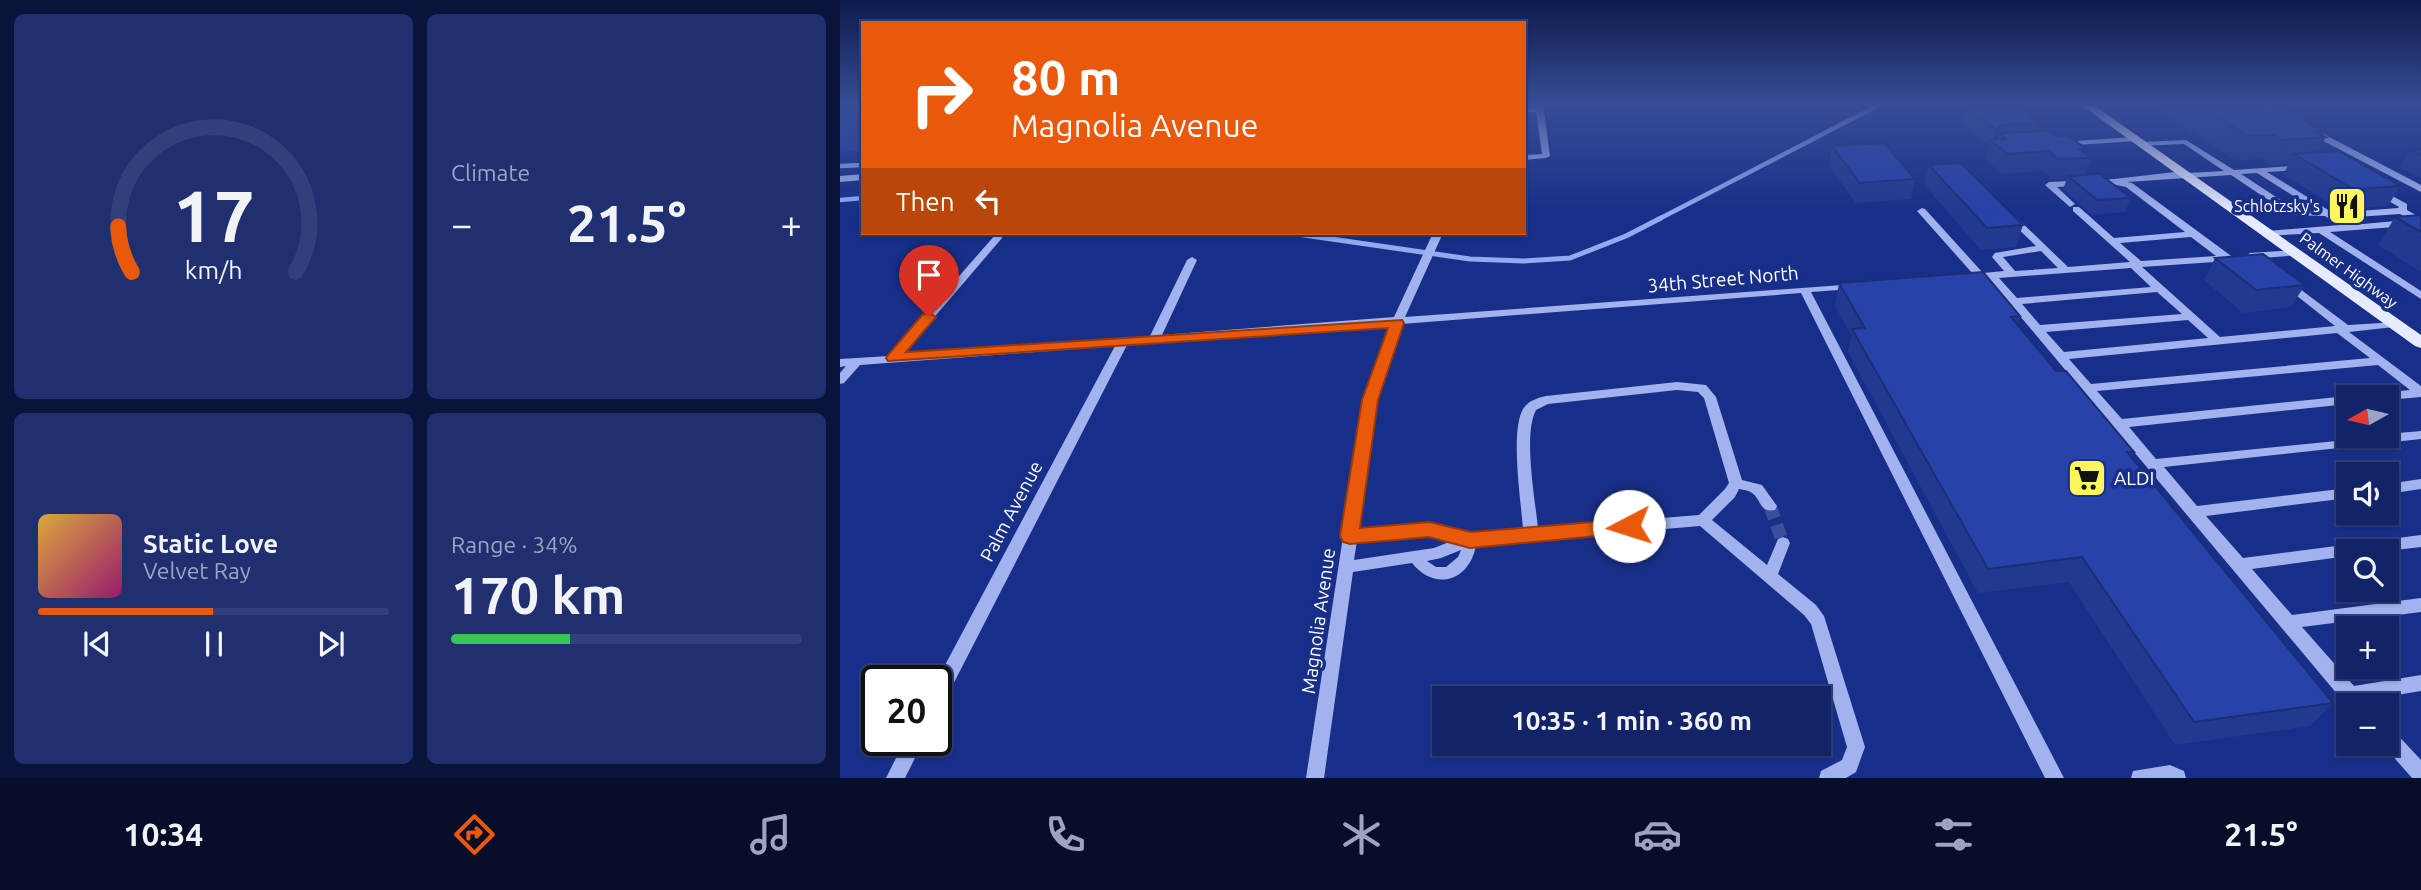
<!DOCTYPE html>
<html lang="en">
<head>
<meta charset="utf-8">
<style>
	:root { --surface:#122367; --page:#1f2f70; --text:#f1f3f6; --muted:#9ca4c0; --line:#31407b; --accent:#ea580c }
	body { margin:0; font-family:Ubuntu,sans-serif; background:var(--page); color:var(--text); height:100vh; display:flex; flex-direction:column; font-size:26px; white-space:nowrap }
	* { box-sizing:border-box; margin:0 }
	p { font-size:23px; color:var(--muted) }
	.icon { flex:none; width:38px; height:38px; fill:none; stroke:currentColor; stroke-width:2; stroke-linecap:round; stroke-linejoin:round }
	.map { position:relative; flex:1; overflow:hidden }
	.sheet { display:flex; flex-direction:column; gap:14px; padding:14px; background:#0a1339; width:840px }
	.sheet>* { flex:none }
	.guide { position:absolute; left:21px; top:21px; width:665px; height:214px; border-radius:0px; box-shadow:0 2px 5px #0004,0 0 0 2px var(--line); background:#ea580c; color:#fff; overflow:hidden }
	.needle { width:46px; rotate:262deg }
	.tools { position:absolute; left:1496px; top:385px; display:grid; gap:14px }
	.tools a { display:grid; place-items:center; width:63px; height:63px; border-radius:0px; background:var(--surface); box-shadow:0 2px 5px #0004,0 0 0 2px var(--line); font-size:35px }
	.speed { position:absolute; left:21px; top:665px; display:flex; gap:14px; font-size:35px; font-weight:700; text-align:center }
	.speed>* { display:grid; place-content:center; width:91px; height:91px; border-radius:50%; background:var(--surface); box-shadow:0 2px 5px #0004,0 0 0 2px var(--line); line-height:1 }
	.speed .limit { border:4px solid #111; border-radius:10px; background:#fff; color:#111 }
	.pin { position:absolute; display:grid; place-items:center; width:60px; height:60px; color:#fff; margin:-72px -30px; border-radius:50% 50% 50% 0; rotate:-45deg; box-shadow:0 0 7px #0007 }
	.pin .icon { rotate:45deg }
	.me { position:absolute; width:77px; margin:-38px; rotate:265deg; stroke-linejoin:round; filter:drop-shadow(0 0 5px #0008) }
	.turn { display:flex; align-items:center; gap:24px; height:147px; padding:0 35px; font-size:32px }
	.turn .icon { width:91px; height:91px; stroke-width:2.5 }
	.turn b { display:block; font-size:49px; line-height:60px }
	.then { display:flex; align-items:center; height:66px; padding:0 35px; background:#0003; gap:14px; font-size:26px }
	.big { font-size:52px; font-weight:700; line-height:1.1 }
	.sheet .widget { flex:1; display:flex; flex-direction:column; justify-content:center; gap:10px; min-width:0; padding:0 24px; border-radius:10px; background:var(--page) }
	.sheet .dial { align-items:center; gap:0 }
	.dial svg { height:182px; overflow:visible; fill:none; stroke:var(--line); stroke-width:7; stroke-linecap:round; text-anchor:middle }
	.dial text { fill:var(--text); stroke:none }
	.song { display:flex; align-items:center; gap:21px }
	.cover { width:84px; height:84px; border-radius:10px; background:linear-gradient(135deg,hsl(40 70% 55%),hsl(320 70% 35%)) }
	.played { height:7px; border-radius:4px; background:linear-gradient(90deg,var(--accent) 50%,var(--line) 50%) }
	.keys { display:flex; justify-content:space-around; direction:ltr }
	.heat { display:flex; justify-content:space-between; align-items:center; font-size:38px; direction:ltr }
	.charge { height:10px; border-radius:5px; background:linear-gradient(90deg,#34c759 34%,var(--line) 0) }
	.sheet .tiles { flex:1; display:grid; gap:14px; grid-template-columns:repeat(2,1fr) }
	.trip { position:absolute; left:592px; top:686px; width:399px; height:70px; border-radius:0px; background:var(--surface); box-shadow:0 2px 5px #0004,0 0 0 2px var(--line); font-weight:700; line-height:70px; text-align:center }
	.dock { display:flex; height:112px; justify-content:space-around; align-items:center; background:#070e29; color:var(--muted) }
	.dock .icon { width:49px; height:49px }
	.dock .selected { color:var(--accent) }
	.dock b { font-size:32px; color:var(--text) }
	main { display:flex; flex:1; min-height:0 }
	.map>svg:first-child { display:block }
</style>
</head>
<body>
<main>
<section class="sheet">
<div class="tiles">
<div class="widget dial"><svg viewBox="0 0 100 80">
<path d="M14 69A42 42 0 1 1 86 69"/>
<path d="M14 69A42 42 0 0 1 8 49" stroke="#ea580c"/>
<text x="50" y="56" font-size="32" font-weight="700">17</text>
<text x="50" y="72" font-size="11">km/h</text>
</svg></div>
<div class="widget"><p>Climate</p>
<div class="heat"><a>−</a><b class="big">21.5°</b><a>+</a></div>
</div>
<div class="widget">
<div class="song"><i class="cover"></i><div><b>Static Love</b><p>Velvet Ray</p></div></div>
<div class="played"></div>
<div class="keys"><svg class="icon" aria-label="previous" viewBox="0 0 24 24"><path d="M18 5L8 12l10 7zM5 5v14"/></svg><svg class="icon" aria-label="pause" viewBox="0 0 24 24"><path d="M8 5v14M16 5v14"/></svg><svg class="icon" aria-label="next" viewBox="0 0 24 24"><path d="M6 5l10 7-10 7zM19 5v14"/></svg></div>
</div>
<div class="widget"><p>Range · 34%</p><b class="big">170 km</b><div class="charge"></div></div>
</div>
</section>
<div class="map">
<svg width="1581" height="778" viewBox="0 0 1581 778">
	<rect width="100%" height="100%" fill="#182f89"/>
	<!-- green -->
	<path fill="#213da3" d="M0,104h23v47l-23,1z"/>
	<g fill="none" stroke-linecap="round" stroke-linejoin="round">
		<!-- stream-far1 -->
		<g stroke="#93a9f0" stroke-width="4.5">
			<path d="M0,166l23,-1"/>
			<path d="M0,200l23,-2"/>
			<path d="M817,220l224,-116"/>
		</g>
		<!-- stream -->
		<path stroke="#93a9f0" stroke-width="5" d="M450,233l180,26 54,2 46,-3 56,-22 35,-18"/>
		<!-- minor-tunnel -->
		<path stroke="#3b4e9b" stroke-width="13" stroke-dasharray="13 7" stroke-linecap="butt" d="M930,506l13,37"/>
		<!-- minor -->
		<g fill="#a1b2ee" fill-rule="evenodd">
			<path d="M695,104h8l7,52 -4,2 -22,2v-5l18,-1 -6,-42 -12,1v-4l12,-1z"/>
			<path d="M1419,104h10l17,11 -7,2z"/>
			<path d="M1470,130h6l105,55v7l-111,-58z"/>
			<path d="M1294,137l4,2 -1,2 -76,5 -4,-2 4,-2z"/>
			<path d="M1346,140l48,30 70,-5 1,2 -4,3 -34,2 66,41 65,-5 1,-1 -24,-14 -1,-2 4,-3 29,16v6l14,8v7l-21,-11 -59,4 11,7 55,-5 5,3 -5,3 -77,6 91,59v8l-102,-66 -54,3v-4l3,-1 72,-6 -15,-9 -34,-1 -60,-40 -104,7 5,1 102,75 -5,3 -87,6 78,70 115,-11 -52,-41 1,-2h8l56,42 50,-3 2,2 -2,2 -4,1 -45,5 72,54v11l-34,3v-3h-14l2,-3 4,-1 31,-3 -32,-25 -281,26 25,28 226,-23 4,1h-4v7l-219,23 27,32 231,-23v-2l34,-3v8l-257,28 33,39 151,-18v10l-142,18 37,42 178,-23v12l-34,4h-39v5l-96,13 40,46 129,-17v14l-119,15 52,59 67,-11v16l-55,9 2,5 -20,1 -5,-5 -354,-422h-22v-4l6,-1 -56,-63 5,-3 3,1 58,64 21,-2 -12,-14 3,-4 41,-7 -28,-27 -2,-2 5,-3 3,1 54,52 62,-5 -57,-51v-4h6l35,31 71,-6 -59,-45 -14,-3 -55,3 18,17 -5,3 -25,-22 4,-3 65,-3 70,-8 4,2 36,-2 -40,-27 -43,2 -4,-2 4,-2zM1417,173l59,37h-20l-55,-36zM1351,237l25,19 -75,5 -21,-18zM1201,251l17,17 -43,3 -12,-14zM1291,268l20,19 -134,11 -18,-20zM1317,292l25,22 -142,11 -18,-21zM1348,320l20,18 -144,14 -18,-20zM1497,333l33,25 -279,26 -22,-25z"/>
			<path d="M23,174v6l-23,2v-6z"/>
			<path d="M159,233l3,1v4l-100,117 248,-19 37,-76 5,-3 5,3 -35,75 232,-18 39,-84h10l-38,84 451,-33 1,2 -1,2 -4,1 -41,3 253,486h-19l-244,-485 -399,31 -26,76 -18,129 68,-4 29,4 15,5 53,-5c-2,-28 -13,-97 0,-120 5,-8 14,-11 23,-13l131,-14 29,3 10,12 26,83 20,5 15,21 -2,4c-16,3 -13,-10 -23,-17 -4,-3 -8,-3 -13,-4l-4,8 -23,23 55,45 11,-26 5,-2 5,2 2,4 -12,31 38,31 8,11 41,131 -9,25 -10,6h-27l2,-7 21,-11 5,-13 -36,-123 -7,-9 -104,-89 -224,19c-6,36 -41,47 -64,18l-59,9 -29,206h-18l58,-378 27,-76 -264,21 -185,361 -6,2v-26l179,-336 -255,19 -16,18 -4,1v-11l6,-7 -6,1v-8l49,-3 107,-122zM837,390l21,2 6,6 25,85 -4,6 -26,26 -161,13c-3,-29 -15,-94 -2,-118l12,-6zM571,536l43,4 -20,8 -80,12 3,-19zM621,550l-3,7 -12,10h-10l-9,-6 14,-3z"/>
			<path d="M1455,250l5,3 -1,2 -49,4 -5,-3 5,-3z"/>
			<path d="M1581,479v10l-34,5v-10z"/>
			<path d="M1547,727l6,3 28,30v18h-9l-30,-34h5z"/>
			<path d="M65,740h19l-19,38h-19z"/>
			<path d="M1330,765l14,6 2,7h-55l2,-7z"/>
		</g>
		<!-- major -->
		<path fill="#e7ebff" fill-rule="evenodd" d="M1240,104h12l329,231v13l-6,-2z"/>
	</g>
	<!-- wall -->
	<g fill="#223990">
		<path d="M1191,104l-3,10 11,9 -3,9 19,4 31,13 -2,4 7,5 -7,17 47,23 -6,14 -33,3 -29,-26 4,-10h-15l-10,-8 -41,3 -16,-15 4,-12 -26,-24 4,-18z"/>
		<path d="M1308,104h94l8,4 74,24 -2,3 4,2 -8,15 82,34 -12,20 -47,4 -58,-36 6,-10 -20,1 -8,-6 -25,2z"/>
		<path d="M992,146l83,33 -4,20 -55,4 -27,-37z"/>
		<path d="M1581,149v29l-21,-11 11,-17z"/>
		<path d="M1089,165l94,60 -7,22 -35,3 -57,-65z"/>
		<path d="M1581,215v57l-43,-27 17,-28z"/>
		<path d="M1375,258l90,27 -14,22 -48,6 -39,-33z"/>
		<path d="M999,283l181,33 -3,8 39,47 78,81 -3,5 202,246 -23,23 -135,19 -106,-163 -91,11 -130,-241 3,-17 -16,-29z"/>
	</g>
	<!-- shaded-wall -->
	<path fill="#1b2e76" d="M1162,125l-6,20 -3,-4 3,-11z"/>
	<!-- building -->
	<g fill="#2742a8" stroke="#1b2e76" stroke-width="2">
		<path d="M1176,104l23,19 -37,2 -6,5 -29,-25z"/>
		<path d="M1355,104h47l8,4 28,-1 46,25h-7l9,5 -44,3 -9,-5 -25,1z"/>
		<path d="M1209,131l6,5 13,-1 18,14h-6l11,9 -33,1 -9,-8 -42,3 -16,-14 15,-1 -6,-6z"/>
		<path d="M1044,143l31,36 -55,4 -28,-37z"/>
		<path d="M1581,149v6l-10,-5z"/>
		<path d="M1499,151l61,35 -47,3 -59,-35z"/>
		<path d="M1121,163l62,62 -36,3 -58,-63z"/>
		<path d="M1260,174l31,24 -34,2 -29,-24z"/>
		<path d="M1581,215v17l-26,-15z"/>
		<path d="M1423,254l42,31 -49,5 -41,-32z"/>
		<path d="M1143,272l37,44 -9,1 45,54h10l68,81h-7l206,251 -139,19 -112,-165 -94,12 -136,-240 13,-1 -26,-45z"/>
	</g>
	<!-- sky -->
	<linearGradient id="sky" x2="0" y2="1"><stop stop-color="#0d1a4b"/><stop offset="0.49" stop-color="#374d97"/><stop offset="1" stop-color="#374d97" stop-opacity="0"/></linearGradient>
	<rect width="1581" height="213" fill="url(#sky)"/>
	<!-- route -->
	<path fill="#ea580c" stroke="#983908" stroke-width="2" d="M89,313l7,4 -30,35 496,-32 2,3 -26,77 -18,128 69,-6 42,10 158,-13 7,2 3,5 -3,5 -7,2 -159,15 -41,-11 -79,7 -7,-2 -3,-6 22,-136 26,-72 -500,33 -2,-3 2,-3 35,-41z"/>
	<!-- icons -->
	<defs>
		<g id="restaurant-square" transform="scale(2.0125)"><rect x="-9" y="-9" width="18" height="18" rx="4" fill="#fff65d" stroke="#182f89"/><path d="M-5-6h1v4h1v-4h1v4h1v-4h1v5L-1.5 .5V6h-2V.5L-5-1ZM5-6V6H3V1.5H1.5Q1.5-4 5-6Z" fill="#111"/></g>
		<g id="supermarket-square" transform="scale(2.0125)"><rect x="-9" y="-9" width="18" height="18" rx="4" fill="#fff65d" stroke="#182f89"/><path d="M-6-5.5h2.5l.6 2H6L4.5 2H-2.5L-4.4-4H-6ZM-1.5 3.2a1.3 1.3 0 1 0 .1 0ZM3 3.2a1.3 1.3 0 1 0 .1 0Z" fill="#111"/></g>
	</defs>
	<g fill-rule="evenodd">
		<use href="#restaurant-square" x="1507" y="206"/>
		<use href="#supermarket-square" x="1247" y="478"/>
	</g>
	<g text-anchor="middle" dominant-baseline="central" stroke-width="7" stroke-linejoin="round" paint-order="stroke">
		<!-- far-poi labels -->
		<g font-size="16" fill="#fff" stroke="#182f89" text-anchor="end">
			<text x="1480" y="206">Schlotzsky's</text>
		</g>
		<!-- far-street labels -->
		<g font-size="16" fill="#fff" stroke="#182f89">
			<text transform="translate(1509 270) rotate(36)">Palmer Highway</text>
		</g>
		<!-- street labels -->
		<g font-size="19" fill="#fff" stroke="#182f89">
			<text transform="translate(883 279) rotate(-5)">34th Street North</text>
			<text transform="translate(171 511) rotate(-62)">Palm Avenue</text>
			<text transform="translate(478 621) rotate(-82)">Magnolia Avenue</text>
		</g>
		<!-- poi labels -->
		<g font-size="19" fill="#fff" stroke="#182f89" text-anchor="start">
			<text x="1274" y="478">ALDI</text>
		</g>
	</g>
</svg>
<div class="tools">
<a><svg class="needle" viewBox="-14 -14 28 28"><path d="M0-13l5 13h-10z" fill="#e53935"/><path d="M0 13l5-13h-10z" fill="#9ca4c0"/></svg></a>
<a><svg class="icon" aria-label="sound" viewBox="0 0 24 24"><path d="M4 9h4l5-4v14l-5-4H4zM17 9q2 3 0 6"/></svg></a>
<a><svg class="icon" aria-label="search" viewBox="0 0 24 24"><circle cx="10" cy="10" r="6"/><path d="M15 15l6 6"/></svg></a>
<a>+</a>
<a>−</a>
</div>
<div class="speed"><div class="limit">20</div></div>
<div class="pin" style="left:89px;top:317px;background:#d93025"><svg class="icon" aria-label="arrive" viewBox="0 0 24 24"><path d="M6 21V4h12l-3 4 3 4H6"/></svg></div>
<svg class="me" style="left:789px;top:526px" viewBox="-20 -20 40 40"><circle r="19" fill="#fff"/><path d="M0-13L10 11 0 6-10 11z" fill="#ea580c"/></svg>
<div class="trip">10:35 · 1 min · 360 m</div>
<div class="guide">
<div class="turn"><svg class="icon" aria-label="right" viewBox="0 0 24 24"><path d="M7 20v-9h11M14 6l5 5-5 5"/></svg><div><b>80 m</b>Magnolia Avenue</div></div>
<div class="then">Then<svg class="icon" aria-label="left" viewBox="0 0 24 24"><path d="M17 20v-9H6M10 6l-5 5 5 5"/></svg></div>
</div>
</div>
</main>
<nav class="dock">
<b>10:34</b>
<svg class="icon selected" aria-label="directions" viewBox="0 0 24 24"><path d="M12 3l9 9-9 9-9-9zM9 14v-3h6M13 9l2 2-2 2"/></svg>
<svg class="icon" aria-label="music" viewBox="0 0 24 24"><path d="M9 18V5l10-2v13"/><circle cx="6" cy="18" r="3"/><circle cx="16" cy="16" r="3"/></svg>
<svg class="icon" aria-label="phone" viewBox="0 0 24 24"><path d="M5 4h4l2 5-3 2q2 4 5 5l2-3 5 2v4C11 20 4 13 5 4z"/></svg>
<svg class="icon" aria-label="climate" viewBox="0 0 24 24"><path d="M12 3v18M4 7l16 10M4 17L20 7"/></svg>
<svg class="icon" aria-label="car" viewBox="0 0 24 24"><path d="M5 17H2v-5l4-1 3-4h7l3 4 3 1v5h-3M9 17h6M6 11h13"/><circle cx="7" cy="17" r="2"/><circle cx="17" cy="17" r="2"/></svg>
<svg class="icon" aria-label="filters" viewBox="0 0 24 24"><path d="M4 7h16M4 17h16"/><circle cx="9" cy="7" r="2"/><circle cx="15" cy="17" r="2"/></svg>
<b>21.5°</b>
</nav>
</body>
</html>
